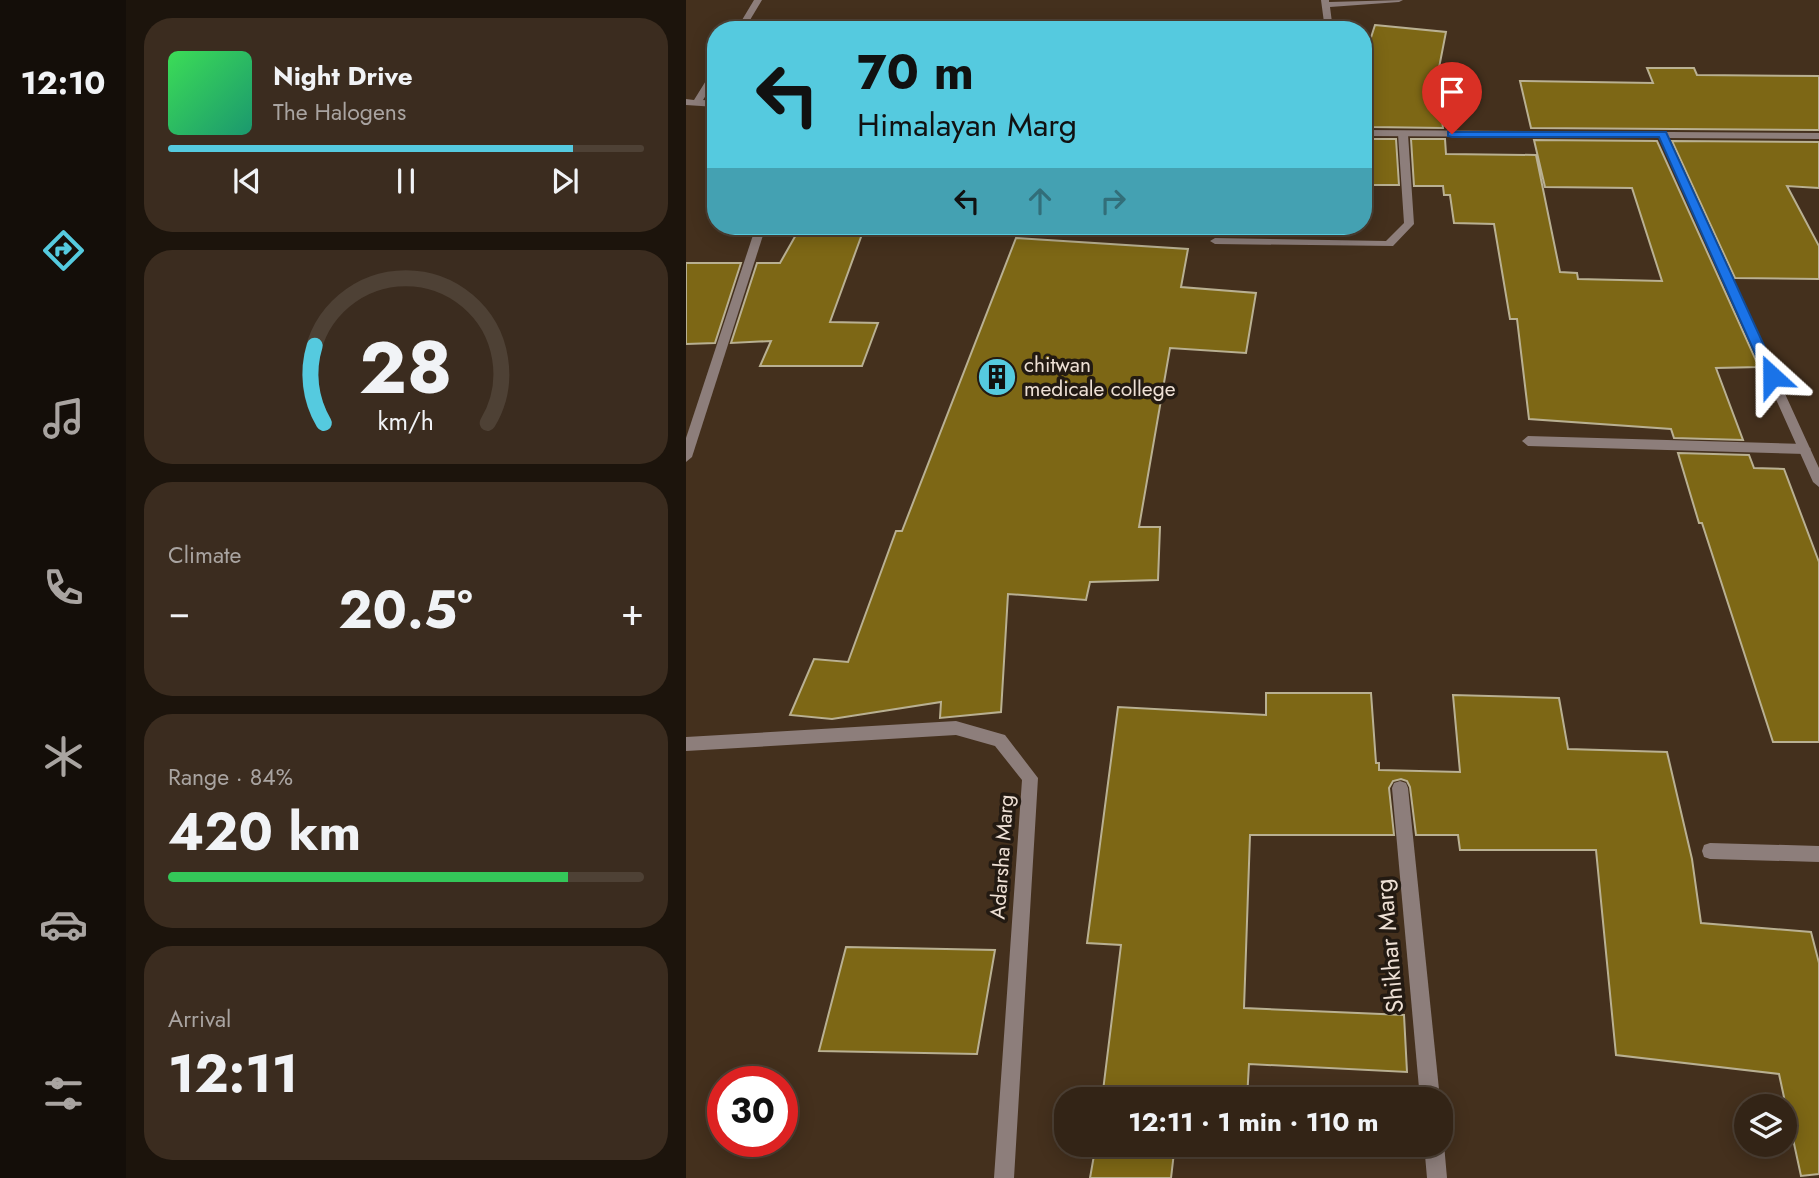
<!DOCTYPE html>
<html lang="en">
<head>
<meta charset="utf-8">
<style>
	:root { --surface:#332416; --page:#3b2c1f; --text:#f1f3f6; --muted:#a9a4a1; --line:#4e4135; --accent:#55cadf }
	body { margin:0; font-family:Jost,sans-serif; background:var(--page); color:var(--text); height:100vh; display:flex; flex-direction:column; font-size:26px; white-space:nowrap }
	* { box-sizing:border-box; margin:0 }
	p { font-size:23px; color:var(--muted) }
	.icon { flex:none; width:38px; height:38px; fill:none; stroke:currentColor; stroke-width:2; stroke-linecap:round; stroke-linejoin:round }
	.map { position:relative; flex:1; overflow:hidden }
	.drawer { display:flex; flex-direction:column; gap:18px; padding:18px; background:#1c140c; width:560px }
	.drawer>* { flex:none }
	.hud { position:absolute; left:21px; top:21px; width:665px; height:214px; border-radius:28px; box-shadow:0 4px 18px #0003,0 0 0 2px var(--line); background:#55cadf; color:#111; overflow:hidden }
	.buttons { position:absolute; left:1048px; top:1094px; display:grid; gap:14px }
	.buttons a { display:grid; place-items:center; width:63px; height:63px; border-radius:50%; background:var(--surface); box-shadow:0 4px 18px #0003,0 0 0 2px var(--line); font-size:35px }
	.speed { position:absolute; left:21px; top:1066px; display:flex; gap:14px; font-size:35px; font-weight:700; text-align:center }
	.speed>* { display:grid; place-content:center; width:91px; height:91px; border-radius:50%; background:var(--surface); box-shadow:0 4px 18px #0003,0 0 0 2px var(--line); line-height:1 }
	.speed .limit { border:10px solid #d22; background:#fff; color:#111 }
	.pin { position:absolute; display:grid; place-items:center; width:60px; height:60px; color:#fff; margin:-72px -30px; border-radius:50% 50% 50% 0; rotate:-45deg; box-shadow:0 0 7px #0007 }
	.pin .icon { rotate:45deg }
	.me { position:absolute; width:77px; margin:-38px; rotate:336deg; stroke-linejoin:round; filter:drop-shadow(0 0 5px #0008) }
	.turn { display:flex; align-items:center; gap:24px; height:147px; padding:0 35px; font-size:32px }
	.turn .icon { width:91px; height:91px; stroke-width:2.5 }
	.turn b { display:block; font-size:49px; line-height:60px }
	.lanes { display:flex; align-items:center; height:66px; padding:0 35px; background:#0003; justify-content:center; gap:35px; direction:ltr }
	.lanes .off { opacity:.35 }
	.big { font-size:52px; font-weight:700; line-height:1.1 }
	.drawer .card { flex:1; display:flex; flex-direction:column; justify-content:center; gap:10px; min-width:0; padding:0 24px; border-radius:28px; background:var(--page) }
	.drawer .dial { align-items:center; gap:0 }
	.dial svg { height:182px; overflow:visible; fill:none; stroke:var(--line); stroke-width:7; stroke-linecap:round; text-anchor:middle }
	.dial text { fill:var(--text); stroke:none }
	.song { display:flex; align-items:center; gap:21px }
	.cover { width:84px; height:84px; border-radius:10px; background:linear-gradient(135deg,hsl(130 70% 55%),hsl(160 70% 35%)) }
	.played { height:7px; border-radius:4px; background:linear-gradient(90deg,var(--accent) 85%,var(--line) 85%) }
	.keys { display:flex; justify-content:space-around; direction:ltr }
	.heat { display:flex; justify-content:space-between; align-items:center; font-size:38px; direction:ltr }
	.charge { height:10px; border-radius:5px; background:linear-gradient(90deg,#34c759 84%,var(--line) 0) }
	.trip { position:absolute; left:368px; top:1087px; width:399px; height:70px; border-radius:28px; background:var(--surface); box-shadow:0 4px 18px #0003,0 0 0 2px var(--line); font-weight:700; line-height:70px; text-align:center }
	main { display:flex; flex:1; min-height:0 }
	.dock { display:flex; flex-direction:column; width:126px; justify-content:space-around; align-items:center; background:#140e09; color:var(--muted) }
	.dock .icon { width:49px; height:49px }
	.dock .on { color:var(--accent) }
	.dock b { font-size:32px; color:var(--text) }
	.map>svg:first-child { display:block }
</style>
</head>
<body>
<main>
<nav class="dock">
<b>12:10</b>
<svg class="icon on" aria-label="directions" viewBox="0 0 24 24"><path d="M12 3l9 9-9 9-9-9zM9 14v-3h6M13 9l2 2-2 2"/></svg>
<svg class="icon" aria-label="music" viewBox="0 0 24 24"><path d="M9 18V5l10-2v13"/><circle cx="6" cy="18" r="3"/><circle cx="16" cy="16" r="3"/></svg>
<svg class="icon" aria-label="phone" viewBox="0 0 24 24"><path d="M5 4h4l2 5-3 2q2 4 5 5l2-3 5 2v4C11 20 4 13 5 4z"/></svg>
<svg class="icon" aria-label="climate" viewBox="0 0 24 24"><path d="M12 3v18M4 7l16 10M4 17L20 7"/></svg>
<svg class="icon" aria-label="car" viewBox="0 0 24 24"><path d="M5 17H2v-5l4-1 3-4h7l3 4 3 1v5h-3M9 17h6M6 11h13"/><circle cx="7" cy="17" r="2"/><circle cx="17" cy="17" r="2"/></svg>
<svg class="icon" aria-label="filters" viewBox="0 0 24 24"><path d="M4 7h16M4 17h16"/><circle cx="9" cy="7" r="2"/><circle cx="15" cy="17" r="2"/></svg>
</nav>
<section class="drawer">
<div class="card">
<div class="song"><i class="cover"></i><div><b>Night Drive</b><p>The Halogens</p></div></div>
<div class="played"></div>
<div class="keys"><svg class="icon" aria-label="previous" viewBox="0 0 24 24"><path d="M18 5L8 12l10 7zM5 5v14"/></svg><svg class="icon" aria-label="pause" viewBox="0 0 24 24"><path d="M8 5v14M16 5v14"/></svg><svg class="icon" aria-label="next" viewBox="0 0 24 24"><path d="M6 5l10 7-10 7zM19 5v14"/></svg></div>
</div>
<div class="card dial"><svg viewBox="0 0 100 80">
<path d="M14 69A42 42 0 1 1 86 69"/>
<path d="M14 69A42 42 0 0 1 10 35" stroke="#55cadf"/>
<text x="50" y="56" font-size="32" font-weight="700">28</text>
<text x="50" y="72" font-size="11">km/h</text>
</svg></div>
<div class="card"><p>Climate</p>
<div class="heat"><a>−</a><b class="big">20.5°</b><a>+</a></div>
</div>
<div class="card"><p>Range · 84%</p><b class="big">420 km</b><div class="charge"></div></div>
<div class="card"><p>Arrival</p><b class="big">12:11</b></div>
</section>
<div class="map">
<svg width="1133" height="1178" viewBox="0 0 1133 1178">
	<rect width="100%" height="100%" fill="#44301d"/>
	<!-- building -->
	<g fill="#7d6715" stroke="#b9b092" stroke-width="2">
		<path d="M689,25l71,7 -9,46 6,50 -72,-1 -3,-80z"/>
		<path d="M961,68h47l3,7 122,1v54l-288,-2 -11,-47 133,2z"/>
		<path d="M685,139h25l3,46h-36v-40h8z"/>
		<path d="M725,139h34l1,15 90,1 24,117 17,1 1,6 84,2 -30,-93 -87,-1 -11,-47 123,1 102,226 -43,1 27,72 -69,-2 -3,-9 -142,-10 -12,-100h-7l-16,-95 -40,-1 -4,-28h-6l-1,-9h-29z"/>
		<path d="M986,141l147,1v46l-32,-2 32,60v33l-84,-1z"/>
		<path d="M115,226h64l-35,96 48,1 -16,43h-102l11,-25 -40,2 26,-80h23z"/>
		<path d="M330,238l172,11 -7,38 75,6 -10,60 -76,-5 -31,179h21l-2,53 -68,2 -4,18 -78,-6 -7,118 -61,6 1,-16 -109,17 -42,-4 24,-56 34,3 48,-131h6z"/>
		<path d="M0,263h55l-26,80 -29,1z"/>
		<path d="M992,453l71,2 5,13 30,1 35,93v180h-46l-71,-219h-3z"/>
		<path d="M580,693h105l5,70h3v7l81,2 -7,-77 106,3 9,51 99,3 25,107 9,64 110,9 8,31v211l-18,2 -22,-102 -163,-19 -20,-205h-136l-2,-15h-42l-6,-48 -3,-6 -6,-2 -8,2 -4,7 5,47h-144l-6,173 160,7 3,57 -158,-8 -2,35h-145l19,-154 -34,-2 31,-236 148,8z"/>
		<path d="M160,947l149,3 -18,104 -158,-3z"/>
		<path d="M410,1144h79l-4,34h-81z"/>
	</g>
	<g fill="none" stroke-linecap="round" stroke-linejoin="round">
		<!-- service -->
		<g fill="#8d7e7b" fill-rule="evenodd">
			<path d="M717,131l5,3 6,90 -21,22 -178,-2 -5,-3 5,-3 171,3 18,-18 -6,-89z"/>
			<path d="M842,436l277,8 6,5 -6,5 -277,-8 -6,-5z"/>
			<path d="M1024,843l109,3v16l-109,-3 -6,-2 -2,-6 2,-6z"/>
		</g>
		<!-- minor -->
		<g fill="#8d7e7b" fill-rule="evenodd">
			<path d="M68,0h8l-18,30h-8z"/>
			<path d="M635,0h8v2l74,-2 -4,2 -69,5 3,23h-8z"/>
			<path d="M30,68v11l-13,21 13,1v6l-30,-2v-6l8,1 18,-29z"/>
			<path d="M677,130l456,3v6l-151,-1 151,330v19l-6,-5 -154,-344 -296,-2z"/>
			<path d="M70,226h10l-74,231 -6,5v-24z"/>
			<path d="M270,721l49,14 33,43 -24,400h-20l28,-398 -27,-34 -39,-11 -270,16v-14z"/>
			<path d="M714,781l6,2 2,5 32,311h-20l-28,-311 2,-5z"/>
			<path d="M754,1137l4,7 3,34h-20l-3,-34h16z"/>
		</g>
	</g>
	<!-- route -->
	<path fill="#1a73e8" stroke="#114b97" stroke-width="2" d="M762,132h218l112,244 -2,3 -4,2 -7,-5 -106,-239h-207l-4,-1z"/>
	<!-- icons -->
	<defs>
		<g id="building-disc" transform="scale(2.0125)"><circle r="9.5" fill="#55cadf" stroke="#231a12"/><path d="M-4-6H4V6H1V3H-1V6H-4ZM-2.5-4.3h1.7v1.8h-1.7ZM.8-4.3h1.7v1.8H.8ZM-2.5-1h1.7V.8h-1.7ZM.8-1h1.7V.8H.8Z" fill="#111"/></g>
	</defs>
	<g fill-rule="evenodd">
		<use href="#building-disc" x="311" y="377"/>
	</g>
	<g text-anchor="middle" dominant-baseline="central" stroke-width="7" stroke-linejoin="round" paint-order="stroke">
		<!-- poi labels -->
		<g font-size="21" fill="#eee0d5" stroke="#231a12" text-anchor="start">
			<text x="338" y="365">chitwan<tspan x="338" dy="24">medicale college</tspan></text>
		</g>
		<!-- street labels -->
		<g font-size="21" fill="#eee0d5" stroke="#231a12">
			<text transform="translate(316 857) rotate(-86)">Adarsha Marg</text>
		</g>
		<!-- near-street labels -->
		<g font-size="24" fill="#eee0d5" stroke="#231a12">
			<text transform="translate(703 946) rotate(-95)">Shikhar Marg</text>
		</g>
	</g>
</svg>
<div class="buttons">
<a><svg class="icon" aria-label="layers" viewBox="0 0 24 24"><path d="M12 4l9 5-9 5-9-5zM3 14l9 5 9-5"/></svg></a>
</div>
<div class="speed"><div class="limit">30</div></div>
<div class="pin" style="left:766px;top:134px;background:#d93025"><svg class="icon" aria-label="arrive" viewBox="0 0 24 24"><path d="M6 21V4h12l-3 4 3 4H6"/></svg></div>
<svg class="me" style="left:1086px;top:376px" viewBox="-20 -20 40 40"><path d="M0-17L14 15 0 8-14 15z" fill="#1a73e8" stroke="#fff" stroke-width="4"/></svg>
<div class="trip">12:11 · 1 min · 110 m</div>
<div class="hud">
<div class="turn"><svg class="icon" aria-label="left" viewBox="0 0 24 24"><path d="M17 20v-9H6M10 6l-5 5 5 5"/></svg><div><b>70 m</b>Himalayan Marg</div></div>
<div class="lanes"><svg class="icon" aria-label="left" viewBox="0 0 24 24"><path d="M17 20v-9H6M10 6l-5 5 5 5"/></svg><svg class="icon off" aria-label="ahead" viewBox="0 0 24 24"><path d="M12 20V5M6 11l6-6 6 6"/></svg><svg class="icon off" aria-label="right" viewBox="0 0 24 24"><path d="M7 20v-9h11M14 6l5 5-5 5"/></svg></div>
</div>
</div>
</main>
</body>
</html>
